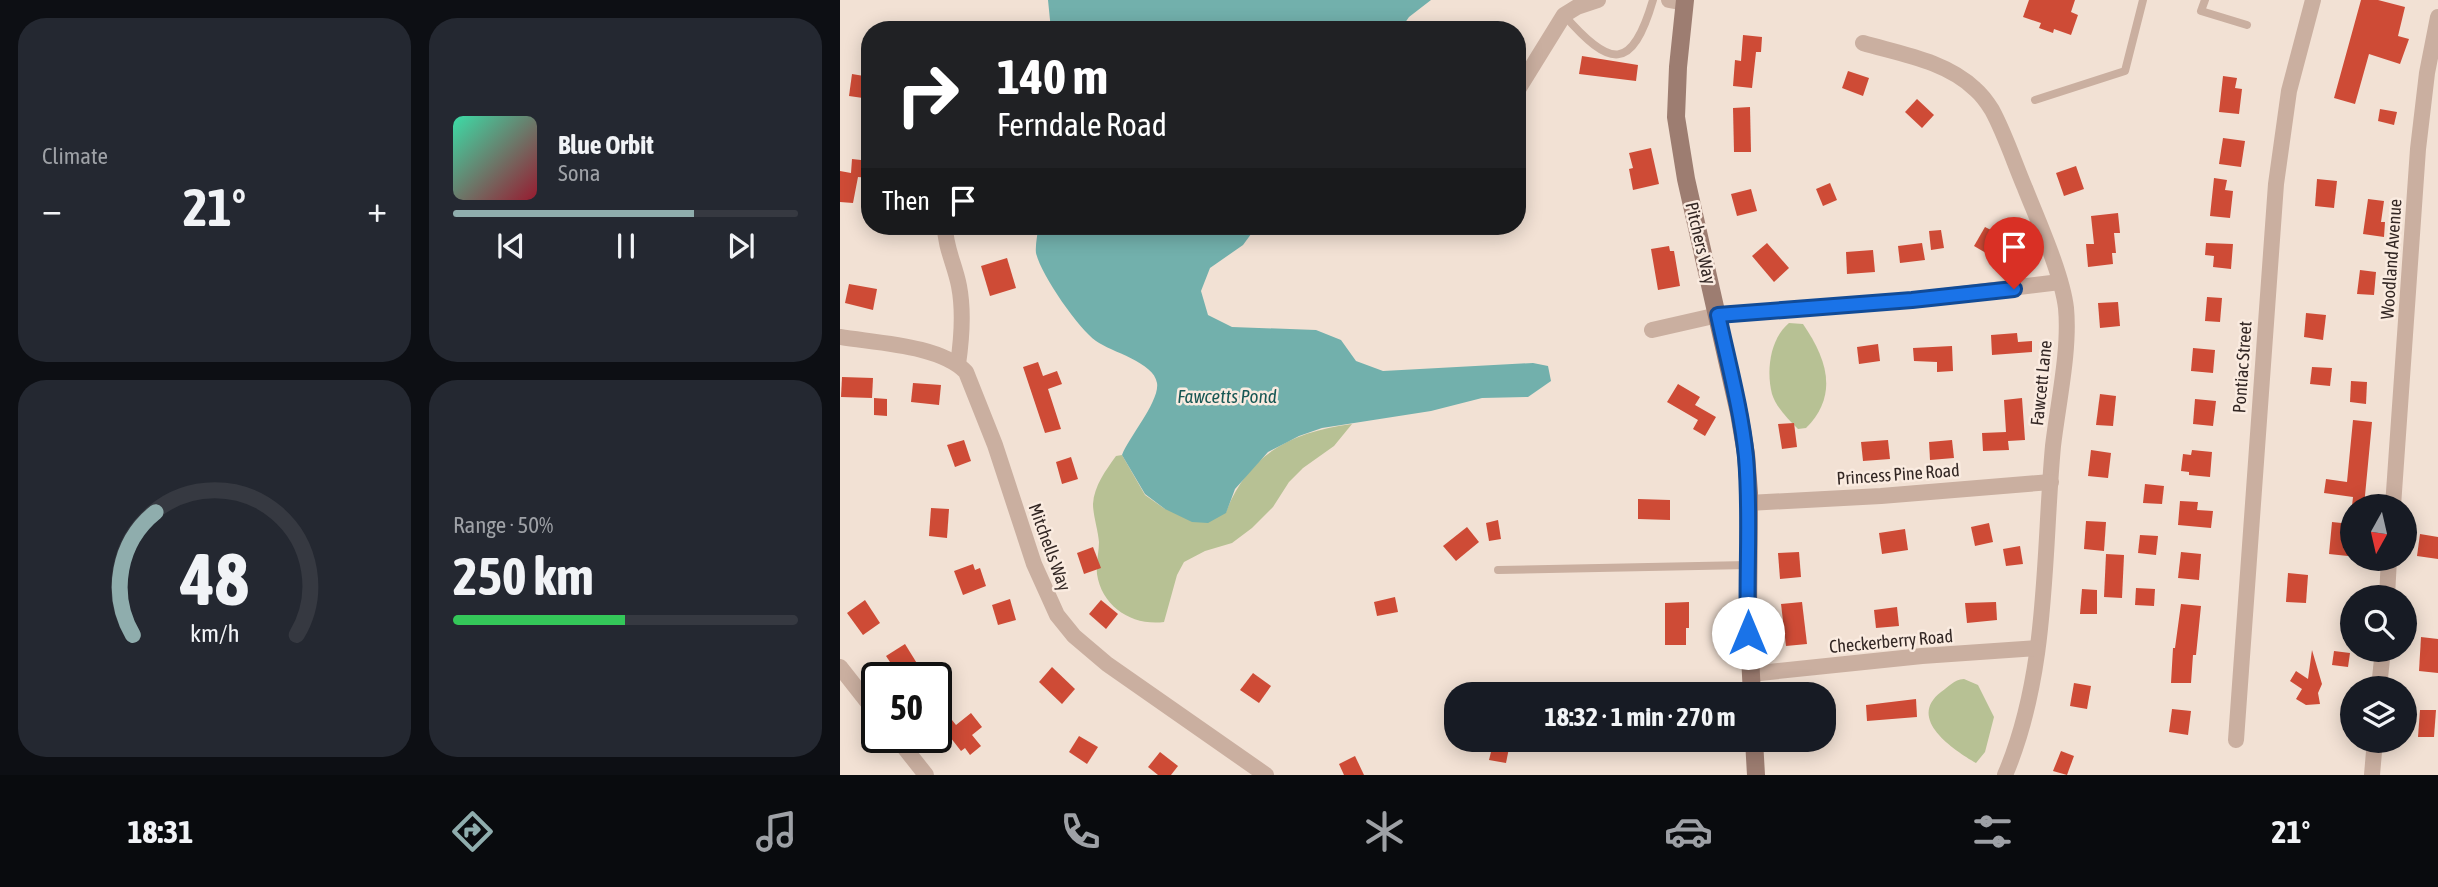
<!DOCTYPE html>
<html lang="en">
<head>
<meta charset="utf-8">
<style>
	:root { --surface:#171b24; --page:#242831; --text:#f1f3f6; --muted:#9ea1a6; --line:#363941; --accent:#8fadad }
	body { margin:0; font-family:"Asap Condensed",sans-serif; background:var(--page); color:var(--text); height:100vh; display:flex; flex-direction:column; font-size:26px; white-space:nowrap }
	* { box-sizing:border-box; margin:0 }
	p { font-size:23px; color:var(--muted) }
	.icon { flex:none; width:38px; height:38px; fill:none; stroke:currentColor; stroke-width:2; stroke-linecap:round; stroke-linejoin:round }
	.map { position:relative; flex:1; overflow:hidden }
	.drawer { display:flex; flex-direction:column; gap:18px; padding:18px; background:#0d0f14; width:840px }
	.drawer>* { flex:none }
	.top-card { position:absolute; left:21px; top:21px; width:665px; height:214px; border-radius:28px; box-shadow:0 4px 18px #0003; background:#202124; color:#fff; overflow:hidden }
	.needle { width:46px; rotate:188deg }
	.controls { position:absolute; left:1500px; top:494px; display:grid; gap:14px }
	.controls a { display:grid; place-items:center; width:77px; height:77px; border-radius:50%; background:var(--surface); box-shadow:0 4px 18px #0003; font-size:35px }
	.speed { position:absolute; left:21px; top:662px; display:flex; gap:14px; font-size:35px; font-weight:700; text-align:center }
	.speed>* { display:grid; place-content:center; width:91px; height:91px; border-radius:50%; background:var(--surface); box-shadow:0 4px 18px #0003; line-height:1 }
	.speed .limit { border:4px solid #111; border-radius:10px; background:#fff; color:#111 }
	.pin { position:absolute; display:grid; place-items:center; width:60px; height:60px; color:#fff; margin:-72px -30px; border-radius:50% 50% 50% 0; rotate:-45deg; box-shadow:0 0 7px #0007 }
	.pin .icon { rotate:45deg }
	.me { position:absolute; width:77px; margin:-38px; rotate:0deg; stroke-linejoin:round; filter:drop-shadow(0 0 5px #0008) }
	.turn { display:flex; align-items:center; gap:24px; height:147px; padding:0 21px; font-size:32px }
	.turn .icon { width:91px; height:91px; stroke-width:2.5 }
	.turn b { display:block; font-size:49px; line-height:60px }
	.then { display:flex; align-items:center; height:66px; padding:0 21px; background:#0003; gap:14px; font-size:26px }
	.big { font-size:52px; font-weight:700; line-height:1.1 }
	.drawer .tile { flex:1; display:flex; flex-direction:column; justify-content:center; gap:10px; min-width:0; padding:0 24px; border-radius:28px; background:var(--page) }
	.drawer .dial { align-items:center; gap:0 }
	.dial svg { height:182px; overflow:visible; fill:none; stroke:var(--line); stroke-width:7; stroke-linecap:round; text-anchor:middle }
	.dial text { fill:var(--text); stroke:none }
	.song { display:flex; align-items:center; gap:21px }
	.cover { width:84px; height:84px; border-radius:10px; background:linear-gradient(135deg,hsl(160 70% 55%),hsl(350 70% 35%)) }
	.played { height:7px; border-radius:4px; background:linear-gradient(90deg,var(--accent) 70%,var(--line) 70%) }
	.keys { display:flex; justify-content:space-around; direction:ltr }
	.heat { display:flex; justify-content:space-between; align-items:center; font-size:38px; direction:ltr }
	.charge { height:10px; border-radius:5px; background:linear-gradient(90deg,#34c759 50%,var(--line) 0) }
	.drawer .tiles { flex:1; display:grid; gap:18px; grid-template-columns:repeat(2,1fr) }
	.trip { position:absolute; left:604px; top:682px; width:392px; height:70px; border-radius:28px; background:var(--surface); box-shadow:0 4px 18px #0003; font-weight:700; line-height:70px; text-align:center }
	.menu { display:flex; height:112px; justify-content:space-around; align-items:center; background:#090b0e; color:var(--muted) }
	.menu .icon { width:49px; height:49px }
	.menu .on { color:var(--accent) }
	.menu b { font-size:32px; color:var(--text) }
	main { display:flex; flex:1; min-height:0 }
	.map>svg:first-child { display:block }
</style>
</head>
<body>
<main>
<section class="drawer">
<div class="tiles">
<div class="tile"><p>Climate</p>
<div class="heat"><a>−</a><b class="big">21°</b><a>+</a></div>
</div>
<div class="tile">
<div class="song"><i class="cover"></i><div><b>Blue Orbit</b><p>Sona</p></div></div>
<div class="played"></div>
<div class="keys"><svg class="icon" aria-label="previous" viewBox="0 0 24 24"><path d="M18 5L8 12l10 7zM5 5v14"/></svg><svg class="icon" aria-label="pause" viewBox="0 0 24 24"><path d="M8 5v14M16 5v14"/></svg><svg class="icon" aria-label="next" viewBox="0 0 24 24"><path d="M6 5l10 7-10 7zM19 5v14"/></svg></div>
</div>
<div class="tile dial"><svg viewBox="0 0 100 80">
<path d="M14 69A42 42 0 1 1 86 69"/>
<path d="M14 69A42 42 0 0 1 24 15" stroke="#8fadad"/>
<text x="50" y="56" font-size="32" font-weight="700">48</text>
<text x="50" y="72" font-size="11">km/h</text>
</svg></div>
<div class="tile"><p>Range · 50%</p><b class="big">250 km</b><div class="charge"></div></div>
</div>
</section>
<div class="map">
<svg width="1598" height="775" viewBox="0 0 1598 775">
	<rect width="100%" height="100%" fill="#f2e1d4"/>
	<!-- green -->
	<g fill="#b7c194">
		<path d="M949,323l14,1c24,35 36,71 3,104l-8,1c-10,-10 -22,-22 -26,-35 -6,-24 -2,-55 17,-71z"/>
		<path d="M512,424l-18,22 -31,22 -14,14 -16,25 -21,21 -20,15 -27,8 -21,11 -7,13 -13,47c-32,4 -62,-15 -67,-48 -1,-11 2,-22 2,-32 -1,-12 -6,-27 -6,-38 1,-18 13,-34 23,-48l6,-1 23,40 20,14 61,3c23,-59 66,-80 126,-88z"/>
		<path d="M1124,679l14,6 16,32 -9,35 -9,11c-22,-13 -70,-44 -35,-71 9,-6 12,-12 23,-13z"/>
	</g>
	<!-- water -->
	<g fill="#72b0ac">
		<path d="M208,0h383l-22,17 -9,13h-349z"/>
		<path d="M198,226h219l-14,19 -33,23 -9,23 7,24 24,12 84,3 25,10 15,21 27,10 150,-8 15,3 3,15 -23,16 -46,1 -51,13 -109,17 -23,8 -31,16 -33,37 -9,24 -18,10 -16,-1 -27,-13 -20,-15 -23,-39c7,-18 38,-54 35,-72 -3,-21 -46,-31 -61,-42 -18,-13 -55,-66 -60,-88 -1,-8 2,-19 2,-27z"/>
	</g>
	<!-- building -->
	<g fill="#ce4b36">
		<path d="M1189,0h46l-4,12 7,3 -7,20 -17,-6 -1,4 -14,-5 2,-5 -18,-6z"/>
		<path d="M1521,0h17l27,7 -7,29 11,3 -9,25 -31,-10 -14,50 -21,-6z"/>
		<path d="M903,35l19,2 -1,15h-5l-4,36 -19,-2 2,-26 6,1z"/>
		<path d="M742,56l56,9 -2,16 -57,-7z"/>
		<path d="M1008,71l21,7 -6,18 -21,-8z"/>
		<path d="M12,74l18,3v22l-21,-3z"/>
		<path d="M1383,76l14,2 -2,10 7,1 -3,25 -20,-2z"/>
		<path d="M1077,99l17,16 -12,13 -17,-16z"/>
		<path d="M910,107l1,45h-17l-1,-44z"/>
		<path d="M1540,109l17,3 -3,13 -16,-4z"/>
		<path d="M1383,138l22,3 -4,26 -22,-3z"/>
		<path d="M811,148l8,36 -26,6 -4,-21 4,-1 -4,-15z"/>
		<path d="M12,159l18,2v17l-12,-1 -5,26 -13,-1v-31l11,2z"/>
		<path d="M1236,166l8,23 -20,7 -8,-23z"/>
		<path d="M1374,178l13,2 -2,10 8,1 -3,27 -20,-2z"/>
		<path d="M1477,179l20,2 -3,27 -19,-2z"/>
		<path d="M990,183l7,17 -14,6 -7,-17z"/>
		<path d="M911,189l6,22 -20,5 -6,-22z"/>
		<path d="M1528,199l16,2 -3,21h4l-1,15 -21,-3z"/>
		<path d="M1278,213l2,20h-6l2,20h-4l1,11 -25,3 -2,-23h8l-3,-28z"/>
		<path d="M1145,227l12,6 -11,20 -12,-7z"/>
		<path d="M1101,230l3,18 -13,2 -2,-19z"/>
		<path d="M927,243l22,25 -15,14 -22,-26z"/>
		<path d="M1082,243l3,17 -25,3 -2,-17z"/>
		<path d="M1366,243l27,1 -2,25 -18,-2 1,-11 -9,-1z"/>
		<path d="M829,246l1,5h4l6,35 -22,4 -7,-41z"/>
		<path d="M1033,250l2,22 -28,2 -1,-22z"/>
		<path d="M167,258l9,30 -26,8 -9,-30z"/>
		<path d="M1520,270l16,2 -2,23 -17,-1z"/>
		<path d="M9,284l28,5 -4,21 -28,-7z"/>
		<path d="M1367,297l15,1 -2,24 -15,-1z"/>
		<path d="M1278,302l2,24 -20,2 -2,-25z"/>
		<path d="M1466,313l20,2 -3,25 -19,-3z"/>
		<path d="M1177,333l1,9 14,-1v11l-40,3 -1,-20z"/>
		<path d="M1038,344l2,17 -21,3 -2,-17z"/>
		<path d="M1112,346l1,25 -16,1v-10l-23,-1 -1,-13z"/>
		<path d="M1353,348l22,2 -2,23 -22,-2z"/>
		<path d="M198,362l5,14 14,-5 5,13 -14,5 13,40 -16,4 -22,-66z"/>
		<path d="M1472,367l20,1 -2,18 -20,-2z"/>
		<path d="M2,377l31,1 -1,20 -31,-1z"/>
		<path d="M1511,381l16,1 -1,22 -16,-2z"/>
		<path d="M73,383l28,2 -2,20 -28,-3z"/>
		<path d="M838,384l22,13 -5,8 21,12 -11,19 -12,-7 5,-9 -31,-18z"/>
		<path d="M1260,394l16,2 -3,30 -17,-1z"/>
		<path d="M34,398l13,1v17l-13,-1z"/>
		<path d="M1182,398l3,42 -17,1 1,9 -26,1 -1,-18 24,-1 -2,-32z"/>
		<path d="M1355,399l21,2 -3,25 -20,-2z"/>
		<path d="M1513,420l19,2 -8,84h-12l1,-9 -29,-4 2,-14 21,3z"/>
		<path d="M954,423l3,24 -15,2 -4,-25z"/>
		<path d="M124,440l7,21 -16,6 -8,-22z"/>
		<path d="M1048,440l2,19 -27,2 -2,-19z"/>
		<path d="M1112,440l2,18 -24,2 -1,-18z"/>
		<path d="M1251,450l20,3 -3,25 -20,-2z"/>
		<path d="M1352,450l20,2 -2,25 -21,-2v-3l-8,-1 2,-17 8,1z"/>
		<path d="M231,457l7,22 -16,5 -6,-22z"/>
		<path d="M1305,484l19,2 -2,18 -19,-1z"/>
		<path d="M798,499l32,1v20l-32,-1z"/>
		<path d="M1340,501l18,1 -1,8 16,1 -2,17 -33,-3z"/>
		<path d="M91,508l18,1 -2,29 -18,-2z"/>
		<path d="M658,520l3,19 -12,2 -3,-18z"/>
		<path d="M1246,521l20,1 -2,29 -20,-2z"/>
		<path d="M1492,522l19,2 -3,32 -19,-2z"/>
		<path d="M1149,523l4,19 -18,4 -4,-19z"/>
		<path d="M627,527l12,15 -23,19 -13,-15z"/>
		<path d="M1065,529l3,21 -26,4 -3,-21z"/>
		<path d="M1580,534l18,3v22l-21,-3z"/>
		<path d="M1300,535l18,1 -2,19 -18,-2z"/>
		<path d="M1180,546l3,18 -17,2 -3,-17z"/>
		<path d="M253,547l8,21 -17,6 -7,-21z"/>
		<path d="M959,552l2,25 -21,2 -2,-26z"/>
		<path d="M1341,552l20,2 -2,26 -21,-2z"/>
		<path d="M1266,554l18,1 -2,43 -18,-1z"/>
		<path d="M133,564l2,6 5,-2 6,18 -23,9 -9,-24z"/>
		<path d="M1448,573l20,2 -2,28 -20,-1z"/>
		<path d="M1296,588l19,1 -1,17 -19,-1z"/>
		<path d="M1242,589l15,1v24h-17z"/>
		<path d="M555,597l3,15 -21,4 -3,-14z"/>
		<path d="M170,599l6,21 -18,5 -6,-20z"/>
		<path d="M25,600l15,23 -17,12 -16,-22z"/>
		<path d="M261,600l17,14 -12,15 -17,-15z"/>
		<path d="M849,602v26h-3v17h-21v-42z"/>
		<path d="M962,602l5,42 -21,2 -5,-42z"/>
		<path d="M1156,602l1,18 -30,3 -2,-20z"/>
		<path d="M1341,604l20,2 -5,49h-3l-2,28h-20l2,-35h2z"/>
		<path d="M1057,607l2,19 -23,2 -2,-18z"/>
		<path d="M1581,637l17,2v34l-19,-2z"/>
		<path d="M65,644l13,21 -18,12 -14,-21z"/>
		<path d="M1472,650l10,34 -4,9 2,11 -14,1 -10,-6 6,-10 -12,-8 6,-10 12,8z"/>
		<path d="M1494,651l16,2 -2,14 -16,-2z"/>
		<path d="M212,667l23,22 -13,15 -23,-22z"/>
		<path d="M413,673l18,13 -12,17 -19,-13z"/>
		<path d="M1234,683l17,3 -4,23 -17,-3z"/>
		<path d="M1076,699l1,18 -50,4 -1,-16z"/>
		<path d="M96,700l20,25 15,-12 11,14 -10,8 9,11 -11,9 -5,-7 -4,3 -25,-32z"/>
		<path d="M1332,709l19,2 -3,24 -19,-3z"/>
		<path d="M1580,710h16l-2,27h-16z"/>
		<path d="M239,736l19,11 -11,17 -18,-12z"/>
		<path d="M653,744l16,4 -3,15 -17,-3z"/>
		<path d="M1221,751l13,5 -7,19 -14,-4z"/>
		<path d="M320,752l18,14 -7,9h-13l-10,-8z"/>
		<path d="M515,756l9,19h-20l-5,-11z"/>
	</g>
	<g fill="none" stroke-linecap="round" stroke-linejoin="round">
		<!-- service -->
		<g stroke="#caafa0" stroke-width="8">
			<path d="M1365,0l-4,11 46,14"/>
			<path d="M724,15c46,53 68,57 89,-15"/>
			<path d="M1195,100l90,-29 18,-71"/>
			<path d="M658,570l250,-5"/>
		</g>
		<!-- minor -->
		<g stroke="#caafa0" stroke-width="16">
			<path d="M829,0l16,3"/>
			<path d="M1023,43c38,11 83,18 112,46 7,6 12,13 17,21 13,24 22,52 33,78 13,33 37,86 41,120 4,42 -8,95 -13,138 -10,109 -4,226 -48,329"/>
			<path d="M677,91l47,-76 13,-8 21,-7"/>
			<path d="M105,226c0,21 10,39 14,60 5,26 3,51 -1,78"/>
			<path d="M812,330l66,-15 194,-15 148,-18"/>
			<path d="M0,337c36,6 100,8 126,35l29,73 39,119 23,51 17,21 33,28 159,111"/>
			<path d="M908,503l133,-7 170,-14"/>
			<path d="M1553,506l25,-357 9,-76 11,-56"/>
			<path d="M1547,597l2,-39"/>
			<path d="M0,667l37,47"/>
			<path d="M910,674l172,-18 115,-8"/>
			<path d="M1539,688l4,-39"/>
			<path d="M56,737l30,38"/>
			<path d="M1396,740l40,-556 13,-93 24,-91"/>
			<path d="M1532,775l3,-35"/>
		</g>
		<!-- secondary -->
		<g stroke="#9d7d71" stroke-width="18">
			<path d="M845,0l-7,67 -2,50 10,62 53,234 7,41 3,39 -1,123 4,79"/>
			<path d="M914,740l2,35"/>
		</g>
	</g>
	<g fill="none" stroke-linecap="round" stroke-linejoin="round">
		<!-- route casing -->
		<g stroke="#114b97" stroke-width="18">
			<path id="route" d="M908,633c-2,-59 3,-118 -2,-176 -5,-48 -18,-95 -28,-142l194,-15 102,-11"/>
		</g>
		<!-- route -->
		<use href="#route" stroke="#1a73e8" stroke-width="12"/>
	</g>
	<g text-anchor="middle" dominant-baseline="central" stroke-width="5" stroke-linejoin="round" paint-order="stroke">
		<!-- street labels -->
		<g font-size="18" fill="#332724" stroke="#faebe0">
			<text transform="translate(861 243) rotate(77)">Pitchers Way</text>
			<text transform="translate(1551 259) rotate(-86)">Woodland Avenue</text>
			<text transform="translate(1402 367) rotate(-86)">Pontiac Street</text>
			<text transform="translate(1201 383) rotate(-84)">Fawcett Lane</text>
			<text transform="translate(1058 474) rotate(-4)">Princess Pine Road</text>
			<text transform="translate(210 547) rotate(70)">Mitchells Way</text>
			<text transform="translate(1051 641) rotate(-5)">Checkerberry Road</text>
		</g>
		<!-- water labels -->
		<g font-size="19" font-style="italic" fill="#175754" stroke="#faebe0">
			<text x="387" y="396">Fawcetts Pond</text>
		</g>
	</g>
</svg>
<div class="controls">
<a><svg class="needle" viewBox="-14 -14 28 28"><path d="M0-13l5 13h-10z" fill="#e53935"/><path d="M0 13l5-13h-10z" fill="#9ea1a6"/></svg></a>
<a><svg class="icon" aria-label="search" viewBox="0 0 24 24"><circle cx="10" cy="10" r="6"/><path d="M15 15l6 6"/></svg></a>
<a><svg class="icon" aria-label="layers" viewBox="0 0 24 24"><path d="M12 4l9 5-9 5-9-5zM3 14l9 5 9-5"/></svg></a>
</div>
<div class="speed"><div class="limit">50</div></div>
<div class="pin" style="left:1174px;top:289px;background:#d93025"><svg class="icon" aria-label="arrive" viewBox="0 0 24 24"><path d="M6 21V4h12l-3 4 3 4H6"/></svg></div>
<svg class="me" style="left:908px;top:633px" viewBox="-20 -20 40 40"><circle r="19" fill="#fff"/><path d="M0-13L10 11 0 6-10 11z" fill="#1a73e8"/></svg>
<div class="trip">18:32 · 1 min · 270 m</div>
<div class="top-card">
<div class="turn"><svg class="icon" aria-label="right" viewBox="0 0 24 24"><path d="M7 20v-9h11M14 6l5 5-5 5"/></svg><div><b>140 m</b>Ferndale Road</div></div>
<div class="then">Then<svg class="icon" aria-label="arrive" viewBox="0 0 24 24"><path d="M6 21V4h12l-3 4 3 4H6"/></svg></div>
</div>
</div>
</main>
<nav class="menu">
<b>18:31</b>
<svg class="icon on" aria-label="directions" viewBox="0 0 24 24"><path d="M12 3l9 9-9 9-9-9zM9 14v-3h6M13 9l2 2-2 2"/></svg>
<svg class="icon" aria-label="music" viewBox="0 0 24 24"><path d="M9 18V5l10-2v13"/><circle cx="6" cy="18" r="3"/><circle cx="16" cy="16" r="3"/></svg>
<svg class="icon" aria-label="phone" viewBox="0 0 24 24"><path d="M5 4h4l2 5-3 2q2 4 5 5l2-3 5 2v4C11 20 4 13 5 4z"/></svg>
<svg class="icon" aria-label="climate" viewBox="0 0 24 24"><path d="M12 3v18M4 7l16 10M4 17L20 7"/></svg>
<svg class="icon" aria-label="car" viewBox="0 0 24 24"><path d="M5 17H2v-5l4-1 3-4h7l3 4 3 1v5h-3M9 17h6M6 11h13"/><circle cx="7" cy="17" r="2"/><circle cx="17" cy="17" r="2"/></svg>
<svg class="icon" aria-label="filters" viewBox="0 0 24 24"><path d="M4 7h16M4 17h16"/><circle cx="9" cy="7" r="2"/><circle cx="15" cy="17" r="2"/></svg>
<b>21°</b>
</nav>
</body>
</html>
